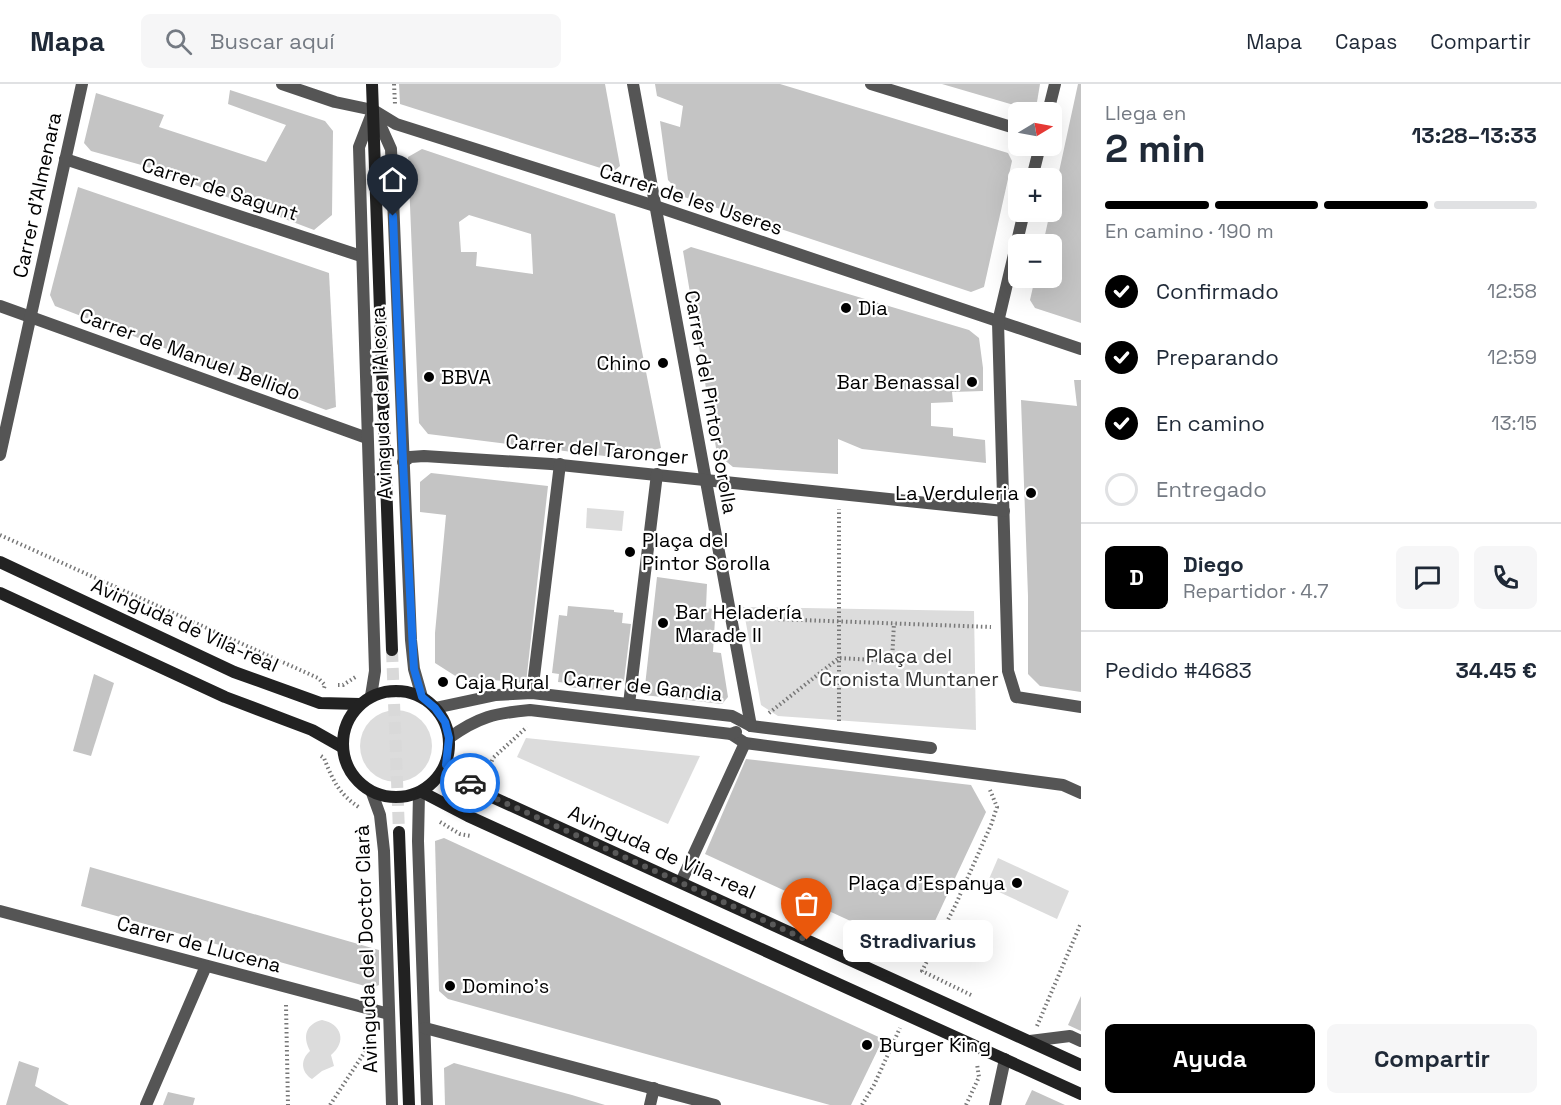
<!DOCTYPE html>
<html lang="es">
<meta charset="utf-8">
<style>
body{margin:0;font-family:"Space Grotesk",sans-serif;background:#f6f6f7;color:#1f2937;height:100vh;display:flex;flex-direction:column;font-size:22px;white-space:nowrap}
*{box-sizing:border-box;margin:0}
p{font-size:20px;color:#747a83}
.icon{flex:none;width:33px;height:33px;fill:none;stroke:currentColor;stroke-width:2;stroke-linecap:round;stroke-linejoin:round}
.map{position:relative;flex:1;overflow:hidden}
.details{display:flex;flex-direction:column;background:#fff;width:480px}
.details>*{flex:none}
.needle{width:39px;rotate:80deg}
.tools{position:absolute;left:1008px;top:18px;display:grid;gap:12px}
.tools a{display:grid;place-items:center;width:54px;height:54px;border-radius:9px;background:#fff;box-shadow:0 6px 24px #0002;font-size:30px}
.pin{position:absolute;display:grid;place-items:center;width:51px;height:51px;color:#fff;margin:-62px -26px;border-radius:50% 50% 50% 0;rotate:-45deg;box-shadow:0 0 6px #0007}
.pin .icon{rotate:45deg}
.courier{position:absolute;display:grid;place-items:center;width:60px;height:60px;margin:-30px;border:4px solid #1a73e8;border-radius:50%;background:#fff;color:#222;box-shadow:0 2px 8px #0007}
.bubble{position:absolute;height:42px;border-radius:9px;background:#fff;box-shadow:0 6px 24px #0002;font-size:20px;font-weight:800;line-height:42px;text-align:center}
.overview em{font-style:normal;font-weight:800}
.overview div{display:flex;flex-direction:column-reverse}
.overview{display:flex;align-items:center;justify-content:space-between;height:102px;padding:0 24px}
h1{font-size:39px;font-weight:800;line-height:45px}
.bar{display:grid;grid-template-columns:repeat(4,1fr);gap:9px 6px;align-content:center;height:72px;padding:0 24px}
.bar i{height:8px;border-radius:4px;background:#e0e1e3}
.bar .current{background:#000}
.bar p{grid-column:span 4}
.line{display:flex;align-items:center;gap:15px;padding:0 24px;border-top:2px solid #e0e1e3}
.line div{flex:1}
.round{display:grid;place-items:center;flex:none;width:63px;height:63px;border-radius:9px;background:#f6f6f7}
ol{padding:0 24px;list-style:none}
li{display:flex;align-items:center;gap:18px;height:66px}
li p{margin-inline-start:auto}
li .icon{padding:6px;border-radius:50%;background:#000;color:#fff;stroke-width:4}
li:last-child{color:#747a83}
li i{width:33px;height:33px;border:3px solid #e0e1e3;border-radius:50%}
.cta{display:flex;gap:12px;margin-top:auto;padding:12px 24px}
.cta a{flex:1;height:69px;border-radius:9px;background:#000;color:#fff;font-size:24px;font-weight:800;line-height:69px;text-align:center}
.cta a+a{background:#f6f6f7;color:#1f2937}
header{display:flex;align-items:center;gap:36px;box-sizing:border-box;height:84px;padding:0 30px;background:#fff;border-bottom:2px solid #e0e1e3}
header strong{font-size:28px}
nav{display:flex;gap:33px;margin-inline-start:auto;font-size:21px}
.search{width:420px;height:54px;background:#f6f6f7;display:flex;align-items:center;gap:15px;box-sizing:border-box;padding:0 21px;border-radius:9px;color:#747a83;font-size:22px}
main{display:flex;flex:1;min-height:0}
.map>svg:first-child{display:block}
.green{fill:#dcdcdc}
.building{fill:#c4c4c4;fill-rule:evenodd}
.lines{fill:none;stroke-linecap:round;stroke-linejoin:round}
.secondary-tunnel{stroke:#d9d9d9;stroke-width:12;stroke-dasharray:12 6;stroke-linecap:butt}
.path{stroke:#777;stroke-width:4;stroke-dasharray:1.5 3;stroke-linecap:butt}
.lane{stroke:#555;stroke-width:12}
.street{stroke:#555;stroke-width:12}
.secondary{stroke:#222;stroke-width:12}
.done{stroke:#595959;stroke-width:6;stroke-dasharray:0 10.8}
.route{stroke:#1a73e8;stroke-width:8}
.poi-dot{fill:#000;stroke:#fff;stroke-width:2}
.labels{text-anchor:middle;stroke-width:4.5;stroke-linejoin:round;paint-order:stroke}
.street-label{font-size:20px;fill:#000;stroke:#fff}
.poi-label{font-size:20px;fill:#000;stroke:#fff;text-anchor:start}
.park-label{font-size:20px;fill:#333;stroke:#fff}
</style>
<header>
<strong>Mapa</strong>
<div class="search"><svg class="icon" aria-label="search" viewBox="0 0 24 24"><circle cx="10" cy="10" r="6"/><path d="M15 15l6 6"/></svg>Buscar aquí</div>
<nav><a>Mapa</a><a>Capas</a><a>Compartir</a></nav>
</header>
<main>
<div class="map">
<svg width="1081" height="1021" viewBox="0 0 1081 1021">
<rect width="100%" height="100%" fill="#fff"/>
<g class="green">
<polygon points="587,424 624,427 622,447 586,444"/>
<polygon points="743,523 974,527 976,646 778,632 761,621"/>
<circle cx="396" cy="662" r="36"/>
<polygon points="526,654 700,672 668,740 517,673"/>
<polygon points="998,774 1069,807 1057,835 986,802"/>
<path d="M322,936C342,940 347,958 331,971L334,982L322,987L312,995C301,988 300,976 310,967C302,952 306,940 322,936Z"/>
</g>
<g class="building">
<polygon points="399,0 605,0 620,82 613,88 400,20"/>
<polygon points="655,0 780,0 1008,69 1012,77 984,203 971,208 684,113 668,96 660,37 680,43 683,22 657,12"/>
<polygon points="942,0 1040,0 1037,18 1027,25"/>
<polygon points="1078,0 1081,0 1081,239 1035,224 1030,216 1035,194 1052,194 1052,160 1043,160 1050,128 1052,128 1052,120"/>
<polygon points="230,6 325,37 333,47 332,131 314,146 145,82 91,67 84,59 96,9 164,31 159,43 266,78 286,41 228,20"/>
<path d="M422,65L615,130L661,364L621,374L428,350L419,339L408,73ZM469,131L531,150L533,190L476,182L477,168H461L459,138Z"/>
<polygon points="78,103 329,189 336,323 326,326 55,222 50,211"/>
<polygon points="691,163 969,246 979,254 983,284 983,307 952,308 953,318 931,319 931,342 953,344 953,352 985,356 986,379 862,365 838,355 838,390 733,383 717,370 683,167"/>
<polygon points="1074,296 1081,296 1081,608 1040,602 1028,590 1028,512 1021,316 1077,322"/>
<polygon points="431,389 548,402 526,599 457,593 435,579 435,549 446,431 420,428 420,398"/>
<polygon points="657,493 707,500 706,524 712,525 711,534 715,535 713,568 721,569 728,613 722,620 644,611"/>
<polygon points="568,522 614,526 614,528 623,529 622,539 631,540 624,597 619,597 618,606 608,605 608,607 567,603 568,599 558,598 559,590 552,589 559,531 567,532"/>
<polygon points="94,590 114,599 91,672 73,667"/>
<polygon points="746,675 971,701 986,728 920,869 705,770"/>
<polygon points="444,754 883,955 851,1021 830,1021 448,915 439,907 435,757"/>
<polygon points="90,783 379,866 379,901 372,904 81,822"/>
<polygon points="1081,912 1081,947 1068,941"/>
<polygon points="19,977 39,984 35,1002 69,1021 6,1021"/>
<polygon points="454,979 572,1011 605,1021 445,1021 444,984"/>
<polygon points="1032,1006 1065,1021 1025,1021"/>
<polygon points="168,1008 195,1014 193,1021 163,1021"/>
</g>
<g class="lines">
<polyline class="secondary-tunnel" points="392,566 399,748"/>
<g class="path">
<polyline points="394,0 395,20"/>
<polyline points="0,451 318,594 325,601 324,604"/>
<polyline points="747,534 991,543"/>
<polyline points="338,601 343,601 357,592"/>
<polyline points="769,629 839,574 892,577 894,539"/>
<polyline points="839,637 839,425"/>
<path d="M321,672L324,674C333,697 339,710 360,724"/>
<polyline points="485,694 493,674 527,643"/>
<polyline points="440,738 460,750 471,752"/>
<polyline points="971,911 922,887 956,820 991,741 997,723 990,706"/>
<polyline points="286,921 288,1021"/>
<polyline points="1037,942 1081,839"/>
<polyline points="330,1021 374,954"/>
<polyline points="862,1021 874,1001 900,944"/>
<polyline points="966,1021 979,993 977,980"/>
</g>
<g class="lane">
<polyline points="751,642 931,664"/>
<polyline points="1030,957 1070,952 1081,957"/>
</g>
<g class="street">
<polyline points="282,0 335,18 373,26 396,40 655,122 1081,265"/>
<polyline points="633,0 751,642"/>
<polyline points="871,0 1018,45"/>
<polyline points="374,27 391,65 411,556 414,585 422,613"/>
<polyline points="1048,28 1055,0"/>
<polyline points="65,75 361,172"/>
<polyline points="1032,94 1040,62"/>
<polyline points="1024,128 998,238 1008,587 1016,613 1081,623"/>
<polyline points="0,222 367,354"/>
<polyline points="0,371 82,0"/>
<polyline points="403,378 410,373 424,372 551,380 1004,427"/>
<polyline points="532,609 560,380"/>
<polyline points="371,612 375,587 359,63 373,27"/>
<polyline points="629,620 657,390"/>
<polyline points="435,624 496,611 532,609 732,632 751,642"/>
<polyline points="731,650 745,659 1063,701 1081,709"/>
<path d="M449,654C478,633 495,629 530,626L731,650L736,648"/>
<polyline points="372,709 380,731 384,767 392,1021"/>
<polyline points="419,709 418,757 427,1021"/>
<polyline points="681,798 745,659"/>
<polyline points="0,827 389,930"/>
<polyline points="425,944 715,1021"/>
<polyline points="146,1021 206,882"/>
<polyline points="650,1021 654,1004"/>
<polyline points="995,1021 1005,975"/>
</g>
<g class="secondary">
<polyline points="372,0 392,566"/>
<polyline points="0,478 234,588 320,619 360,620"/>
<polyline points="0,509 225,613 312,646 342,663"/>
<circle cx="396" cy="660" r="53"/>
<polyline points="446,681 479,707 1081,981"/>
<polyline points="422,708 468,732 1081,1010"/>
<polyline points="399,748 409,1021"/>
</g>
</g>
<g class="lines">
<polyline class="done" points="470,699 479,707 807,856"/>
<polyline class="route" points="393,132 403,378 414,585 422,613 435,624 445,638 449,654 446,681 470,699"/>
</g>
<g class="poi-dot">
<circle cx="846" cy="224" r="6"/>
<circle cx="663" cy="279" r="6"/>
<circle cx="429" cy="293" r="6"/>
<circle cx="972" cy="298" r="6"/>
<circle cx="1031" cy="409" r="6"/>
<circle cx="630" cy="468" r="6"/>
<circle cx="663" cy="539" r="6"/>
<circle cx="443" cy="598" r="6"/>
<circle cx="1017" cy="799" r="6"/>
<circle cx="450" cy="902" r="6"/>
<circle cx="867" cy="961" r="6"/>
</g>
<g class="labels">
<g class="street-label">
<text transform="translate(220 105) rotate(18)" y="7">Carrer de Sagunt</text>
<text transform="translate(37 111) rotate(-78)" y="7">Carrer d'Almenara</text>
<text transform="translate(691 115) rotate(18)" y="7">Carrer de les Useres</text>
<text transform="translate(190 270) rotate(20)" y="7">Carrer de Manuel Bellido</text>
<text transform="translate(711 318) rotate(80)" y="7">Carrer del Pintor Sorolla</text>
<text transform="translate(381 319) rotate(-92)" y="7">Avinguda de l'Alcora</text>
<text transform="translate(597 365) rotate(5)" y="7">Carrer del Taronger</text>
<text transform="translate(185 541) rotate(24)" y="7">Avinguda de Vila-real</text>
<text transform="translate(643 602) rotate(6)" y="7">Carrer de Gandia</text>
<text transform="translate(662 768) rotate(24)" y="7">Avinguda de Vila-real</text>
<text transform="translate(199 860) rotate(15)" y="7">Carrer de Llucena</text>
<text transform="translate(366 865) rotate(-92)" y="7">Avinguda del Doctor Clarà</text>
</g>
<g class="poi-label">
<text x="858" y="231">Dia</text>
<text x="651" y="286" text-anchor="end">Chino</text>
<text x="441" y="300">BBVA</text>
<text x="960" y="305" text-anchor="end">Bar Benassal</text>
<text x="1019" y="416" text-anchor="end">La Verduleria</text>
<text x="642" y="463">Plaça del<tspan x="642" dy="23">Pintor Sorolla</tspan></text>
<text x="675" y="535">Bar Heladería<tspan x="675" dy="23">Marade II</tspan></text>
<text x="455" y="605">Caja Rural</text>
<text x="1005" y="806" text-anchor="end">Plaça d'Espanya</text>
<text x="462" y="909">Domino's</text>
<text x="879" y="968">Burger King</text>
</g>
<g class="park-label">
<text x="909" y="579">Plaça del<tspan x="909" dy="23">Cronista Muntaner</tspan></text>
</g>
</g>
</svg>
<div class="tools">
<a><svg class="needle" viewBox="-14 -14 28 28"><path d="M0-13l5 13h-10z" fill="#e53935"/><path d="M0 13l5-13h-10z" fill="#747a83"/></svg></a>
<a>+</a>
<a>−</a>
</div>
<div class="pin" style="left:807px;top:856px;background:#ea580c"><svg class="icon" aria-label="bag" viewBox="0 0 24 24"><path d="M5 8h14l-1 12H6zM9 8a3 3 0 0 1 6 0"/></svg></div>
<div class="pin" style="left:393px;top:132px;background:#1f2937"><svg class="icon" aria-label="home" viewBox="0 0 24 24"><path d="M3 11l9-7 9 7M6 9v11h12V9"/></svg></div>
<div class="courier" style="left:470px;top:699px"><svg class="icon" aria-label="car" viewBox="0 0 24 24"><path d="M5 17H2v-5l4-1 3-4h7l3 4 3 1v5h-3M9 17h6M6 11h13"/><circle cx="7" cy="17" r="2"/><circle cx="17" cy="17" r="2"/></svg></div>
<div class="bubble" style="left:843px;top:836px;width:150px">Stradivarius</div>
</div>
<section class="details">
<div class="overview"><div><h1>2 min</h1><p>Llega en</p></div><em>13:28–13:33</em></div>
<div class="bar"><i class="current"></i><i class="current"></i><i class="current"></i><i></i><p>En camino · 190 m</p></div>
<ol>
<li><svg class="icon" aria-label="check" viewBox="0 0 24 24"><path d="M5 12l5 5 9-10"/></svg>Confirmado<p>12:58</p></li>
<li><svg class="icon" aria-label="check" viewBox="0 0 24 24"><path d="M5 12l5 5 9-10"/></svg>Preparando<p>12:59</p></li>
<li><svg class="icon" aria-label="check" viewBox="0 0 24 24"><path d="M5 12l5 5 9-10"/></svg>En camino<p>13:15</p></li>
<li><i></i>Entregado</li>
</ol>
<div class="line" style="height:108px"><b class="round" style="background:#000;color:#fff">D</b><div><b>Diego</b><p>Repartidor · 4.7</p></div><a class="round"><svg class="icon" aria-label="chat" viewBox="0 0 24 24"><path d="M4 5h16v11H9l-5 4z"/></svg></a><a class="round"><svg class="icon" aria-label="phone" viewBox="0 0 24 24"><path d="M5 4h4l2 5-3 2q2 4 5 5l2-3 5 2v4C11 20 4 13 5 4z"/></svg></a></div>
<div class="line" style="height:78px"><div>Pedido #4683</div><b>34.45 €</b></div>
<div class="cta"><a>Ayuda</a><a>Compartir</a></div>
</section>
</main>
